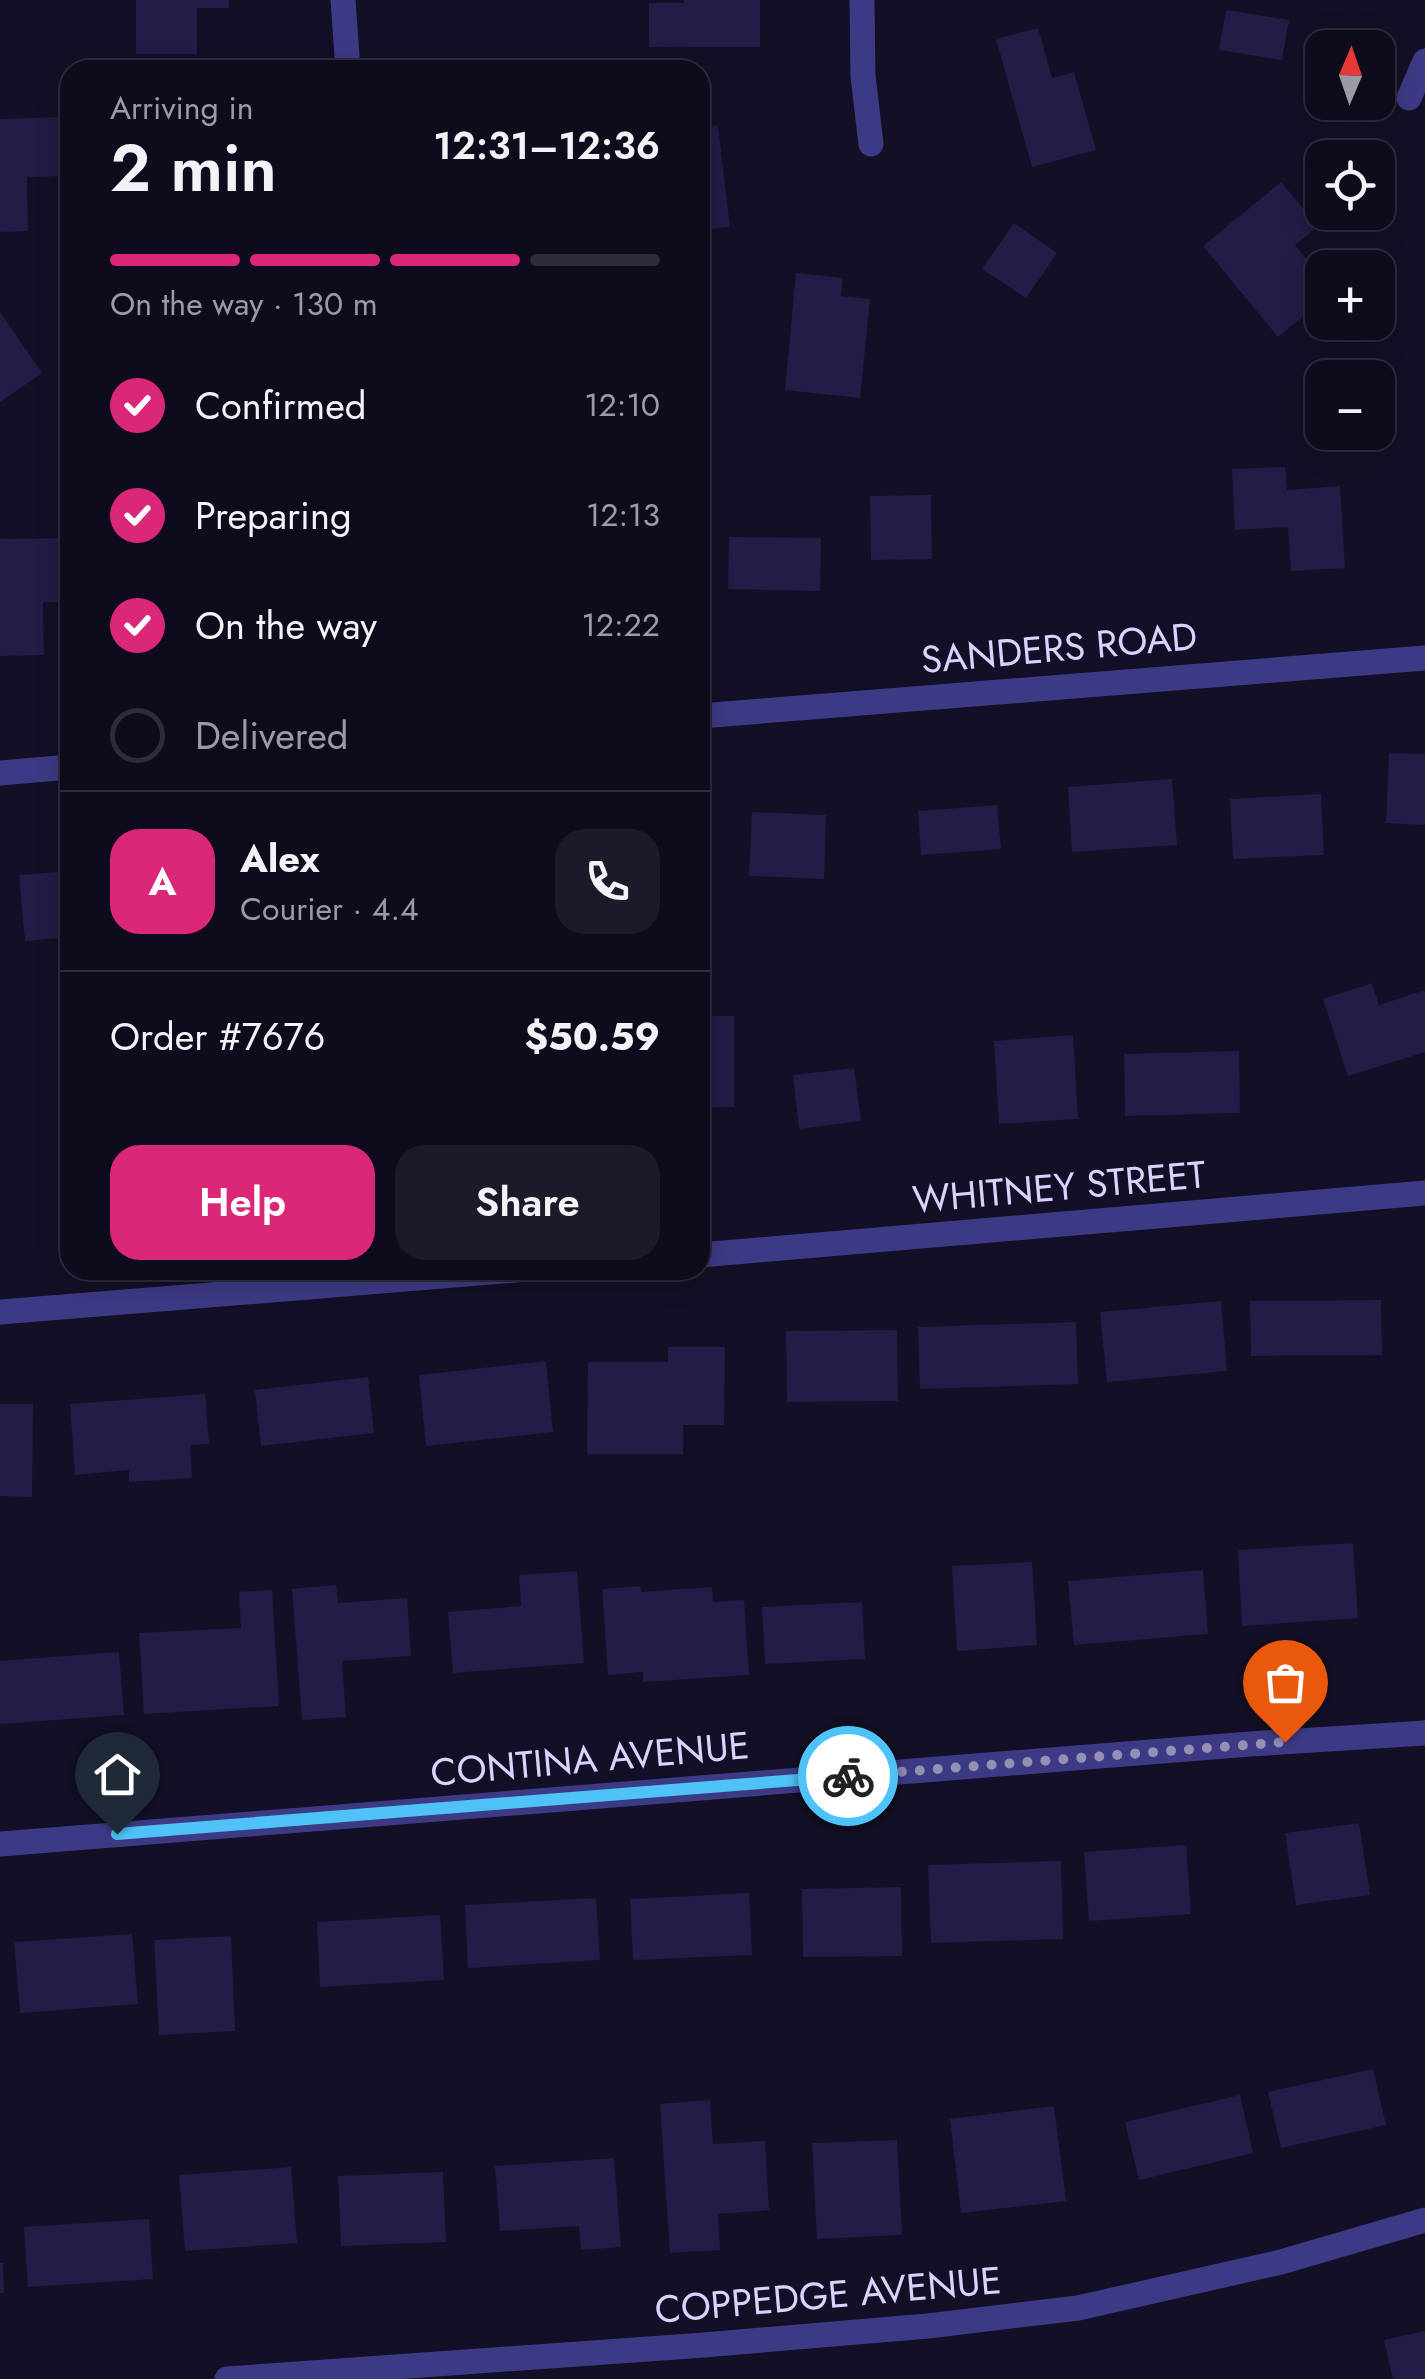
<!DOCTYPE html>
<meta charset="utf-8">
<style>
body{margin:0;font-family:Jost,sans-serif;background:#1c1929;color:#f1f3f6;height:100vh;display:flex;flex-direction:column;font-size:38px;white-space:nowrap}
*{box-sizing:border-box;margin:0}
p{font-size:32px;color:#9b9ba3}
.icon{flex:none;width:55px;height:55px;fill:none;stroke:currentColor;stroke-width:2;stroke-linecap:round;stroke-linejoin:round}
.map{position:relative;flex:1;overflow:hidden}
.panel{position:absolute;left:60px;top:60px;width:650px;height:1220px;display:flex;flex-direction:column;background:#0e0b1c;border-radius:30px;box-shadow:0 5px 25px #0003,0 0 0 2px #2e2b3b}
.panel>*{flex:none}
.needle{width:65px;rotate:2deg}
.tools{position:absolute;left:1305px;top:30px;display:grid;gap:20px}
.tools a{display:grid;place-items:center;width:90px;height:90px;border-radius:20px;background:#0e0b1c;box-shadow:0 5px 25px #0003,0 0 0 2px #2e2b3b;font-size:50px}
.pin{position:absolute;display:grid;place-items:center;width:85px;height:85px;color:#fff;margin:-102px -42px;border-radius:50% 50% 50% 0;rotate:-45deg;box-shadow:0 0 10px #0007}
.pin .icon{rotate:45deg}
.courier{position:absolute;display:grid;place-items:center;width:100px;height:100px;margin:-50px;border:8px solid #4fc3f7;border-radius:50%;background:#fff;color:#222;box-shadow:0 2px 12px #0007}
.summary em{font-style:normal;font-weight:600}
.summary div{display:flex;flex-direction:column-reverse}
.summary{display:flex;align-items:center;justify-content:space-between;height:170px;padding:0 50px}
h1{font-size:65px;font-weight:600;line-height:75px}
.bar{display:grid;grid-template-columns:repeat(4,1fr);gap:15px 10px;align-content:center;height:120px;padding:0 50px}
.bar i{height:12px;border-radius:8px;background:#2e2b3b}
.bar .current{background:#db2777}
.bar p{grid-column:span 4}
.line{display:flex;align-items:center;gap:25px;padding:0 50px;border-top:2px solid #2e2b3b}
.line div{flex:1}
.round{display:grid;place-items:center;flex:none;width:105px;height:105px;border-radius:30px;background:#1c1929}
ol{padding:0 50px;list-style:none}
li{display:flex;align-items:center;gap:30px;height:110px}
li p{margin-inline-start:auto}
li .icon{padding:10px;border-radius:50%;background:#db2777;color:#fff;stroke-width:4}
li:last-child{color:#9b9ba3}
li i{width:55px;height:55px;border:5px solid #2e2b3b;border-radius:50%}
.button{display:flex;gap:20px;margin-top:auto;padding:20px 50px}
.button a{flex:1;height:115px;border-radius:30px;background:#db2777;color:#fff;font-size:40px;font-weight:600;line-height:115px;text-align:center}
.button a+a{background:#1c1929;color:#f1f3f6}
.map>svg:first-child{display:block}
.building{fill:#241b47}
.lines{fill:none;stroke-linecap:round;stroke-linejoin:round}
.street{stroke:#3d3a85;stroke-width:25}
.done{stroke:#948fb3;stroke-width:10;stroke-dasharray:0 18}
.route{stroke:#4fc3f7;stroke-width:12}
.labels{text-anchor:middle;stroke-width:9;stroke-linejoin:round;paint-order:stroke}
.street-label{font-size:38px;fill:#d9d4ff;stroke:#130f26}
</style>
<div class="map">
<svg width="1425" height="2379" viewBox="0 0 1425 2379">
<rect width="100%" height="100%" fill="#130f26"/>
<g class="building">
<polygon points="136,0 229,0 229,8 197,8 197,54 136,54"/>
<polygon points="684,0 760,0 760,47 649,47 649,3 684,3"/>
<polygon points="1226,10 1289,20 1282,60 1219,50"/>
<polygon points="1038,28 1052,78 1074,72 1096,150 1032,167 996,39"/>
<polygon points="70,117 70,176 27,177 28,231 0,232 0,119"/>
<polygon points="718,126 730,227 700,230 700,128"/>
<polygon points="1281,182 1318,226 1295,245 1322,279 1322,301 1278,337 1203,246"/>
<polygon points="1014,223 1057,253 1026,298 982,269"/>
<polygon points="796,273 843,278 841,296 870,299 860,398 785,390"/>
<polygon points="0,312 42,373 0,402"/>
<polygon points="1285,467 1287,490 1340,486 1345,568 1291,571 1288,527 1235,530 1232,469"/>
<polygon points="931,495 932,559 871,560 870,496"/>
<polygon points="729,537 821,538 820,591 728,589"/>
<polygon points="70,538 70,602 43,602 44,655 0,656 0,539"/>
<polygon points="1389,753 1425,754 1425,825 1386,823"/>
<polygon points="1172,779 1177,845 1072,852 1068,787"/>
<polygon points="1321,794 1324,855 1233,859 1230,799"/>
<polygon points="997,805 1001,849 921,855 918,811"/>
<polygon points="752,812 826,815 824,879 749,876"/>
<polygon points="70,871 70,937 25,941 19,875"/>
<polygon points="1372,983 1379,1005 1425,990 1425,1052 1348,1076 1323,999"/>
<polygon points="700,1016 734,1016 734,1107 700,1108"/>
<polygon points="1073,1035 1078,1119 999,1124 994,1041"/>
<polygon points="1239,1051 1240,1113 1125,1116 1124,1054"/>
<polygon points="854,1068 861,1121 799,1129 793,1075"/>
<polygon points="1381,1300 1382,1355 1251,1356 1250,1301"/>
<polygon points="1221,1301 1227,1371 1107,1382 1100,1312"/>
<polygon points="1076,1322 1078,1384 920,1389 918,1327"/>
<polygon points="897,1330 898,1401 787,1402 786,1331"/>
<polygon points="668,1347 725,1347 724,1425 683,1425 683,1454 587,1454 588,1362 668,1362"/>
<polygon points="546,1361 553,1432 426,1446 419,1375"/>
<polygon points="368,1377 374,1433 261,1446 255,1390"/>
<polygon points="205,1394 209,1444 190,1445 192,1478 129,1482 129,1470 75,1475 70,1404"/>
<polygon points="0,1404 33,1404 32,1497 0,1496"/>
<polygon points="1353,1543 1358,1618 1242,1626 1238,1550"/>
<polygon points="1032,1562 1037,1645 957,1651 952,1566"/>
<polygon points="1203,1570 1208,1634 1074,1645 1068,1581"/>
<polygon points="577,1571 584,1663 453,1673 448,1612 521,1606 519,1575"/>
<polygon points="336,1585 338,1603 407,1598 411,1656 342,1661 346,1717 302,1720 292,1589"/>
<polygon points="640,1586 641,1592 712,1587 713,1602 744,1600 749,1675 643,1682 643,1672 608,1675 602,1589"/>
<polygon points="272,1590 279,1706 144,1714 139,1633 241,1628 239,1592"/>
<polygon points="862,1602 865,1659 765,1664 762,1607"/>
<polygon points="119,1652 124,1715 0,1724 0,1661"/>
<polygon points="1359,1823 1370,1895 1296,1905 1285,1833"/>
<polygon points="1186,1845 1191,1914 1089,1921 1084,1852"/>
<polygon points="1061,1861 1063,1939 931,1943 928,1865"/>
<polygon points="901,1887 902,1956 803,1957 802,1889"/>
<polygon points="749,1893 752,1955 633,1960 630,1899"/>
<polygon points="596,1898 600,1960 468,1968 465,1905"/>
<polygon points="440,1915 444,1980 320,1987 317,1922"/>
<polygon points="132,1934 138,2004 20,2013 14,1942"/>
<polygon points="231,1936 235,2031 159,2035 154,1940"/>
<polygon points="1373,2069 1386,2125 1281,2148 1268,2092"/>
<polygon points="1240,2095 1253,2153 1139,2180 1125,2122"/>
<polygon points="710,2100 713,2144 765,2141 769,2210 718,2214 720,2250 670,2253 660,2104"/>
<polygon points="1054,2106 1066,2201 961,2213 950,2119"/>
<polygon points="897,2140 902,2235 817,2239 812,2143"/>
<polygon points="614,2158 621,2247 581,2250 579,2226 500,2231 495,2166"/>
<polygon points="291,2167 297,2243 185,2251 179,2175"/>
<polygon points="443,2172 446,2242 341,2246 338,2176"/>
<polygon points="149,2219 153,2279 28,2287 24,2227"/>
<polygon points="0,2263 3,2263 4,2293 0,2293"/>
<polygon points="1425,2331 1425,2379 1393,2379 1384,2340"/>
</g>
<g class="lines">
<g class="street">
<polyline points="343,0 348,70"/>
<polyline points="862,0 863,76 871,144"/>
<polyline points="1409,98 1425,61"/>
<polyline points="700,716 1425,658"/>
<polyline points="0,773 70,767"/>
<polyline points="700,1255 1425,1193"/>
<polyline points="0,1312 517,1270"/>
<polyline points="0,1844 1250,1744 1425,1733"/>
<polyline points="227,2379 704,2345 928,2326 1078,2308 1281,2262 1425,2220"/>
</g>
</g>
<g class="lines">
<polyline class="done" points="848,1776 1285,1742"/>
<polyline class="route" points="117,1834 848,1776"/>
</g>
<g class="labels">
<g class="street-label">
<text transform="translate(1059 648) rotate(-5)" y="13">SANDERS ROAD</text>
<text transform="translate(1059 1187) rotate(-5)" y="13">WHITNEY STREET</text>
<text transform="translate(590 1759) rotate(-5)" y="13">CONTINA AVENUE</text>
<text transform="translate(828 2295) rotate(-5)" y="13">COPPEDGE AVENUE</text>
</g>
</g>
</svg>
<div class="tools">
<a><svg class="needle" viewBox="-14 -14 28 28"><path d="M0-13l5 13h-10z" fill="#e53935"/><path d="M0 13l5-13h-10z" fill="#9b9ba3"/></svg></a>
<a><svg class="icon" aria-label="locate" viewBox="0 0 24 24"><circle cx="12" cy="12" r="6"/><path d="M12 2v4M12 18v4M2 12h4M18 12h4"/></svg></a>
<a>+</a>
<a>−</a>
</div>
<div class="pin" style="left:1285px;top:1742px;background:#ea580c"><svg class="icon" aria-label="bag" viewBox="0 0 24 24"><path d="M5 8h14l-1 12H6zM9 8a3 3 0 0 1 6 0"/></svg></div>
<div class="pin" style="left:117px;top:1834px;background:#1f2937"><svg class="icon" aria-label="home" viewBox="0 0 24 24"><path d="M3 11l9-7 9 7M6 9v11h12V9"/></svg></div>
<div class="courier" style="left:848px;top:1776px"><svg class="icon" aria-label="bike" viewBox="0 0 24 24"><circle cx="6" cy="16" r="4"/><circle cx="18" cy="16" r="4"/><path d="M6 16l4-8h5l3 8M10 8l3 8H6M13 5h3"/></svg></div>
<section class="panel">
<div class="summary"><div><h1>2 min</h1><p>Arriving in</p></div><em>12:31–12:36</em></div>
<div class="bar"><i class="current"></i><i class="current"></i><i class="current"></i><i></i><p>On the way · 130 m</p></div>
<ol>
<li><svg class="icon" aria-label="check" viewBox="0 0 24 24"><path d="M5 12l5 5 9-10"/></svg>Confirmed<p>12:10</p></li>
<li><svg class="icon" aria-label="check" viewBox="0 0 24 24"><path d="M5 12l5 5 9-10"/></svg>Preparing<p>12:13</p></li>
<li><svg class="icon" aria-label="check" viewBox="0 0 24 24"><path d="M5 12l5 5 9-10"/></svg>On the way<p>12:22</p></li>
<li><i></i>Delivered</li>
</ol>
<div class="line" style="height:180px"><b class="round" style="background:#db2777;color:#fff">A</b><div><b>Alex</b><p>Courier · 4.4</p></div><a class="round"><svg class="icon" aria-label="phone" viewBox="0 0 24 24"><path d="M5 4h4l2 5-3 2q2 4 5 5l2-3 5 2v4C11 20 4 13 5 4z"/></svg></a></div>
<div class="line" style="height:130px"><div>Order #7676</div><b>$50.59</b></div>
<div class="button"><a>Help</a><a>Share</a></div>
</section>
</div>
